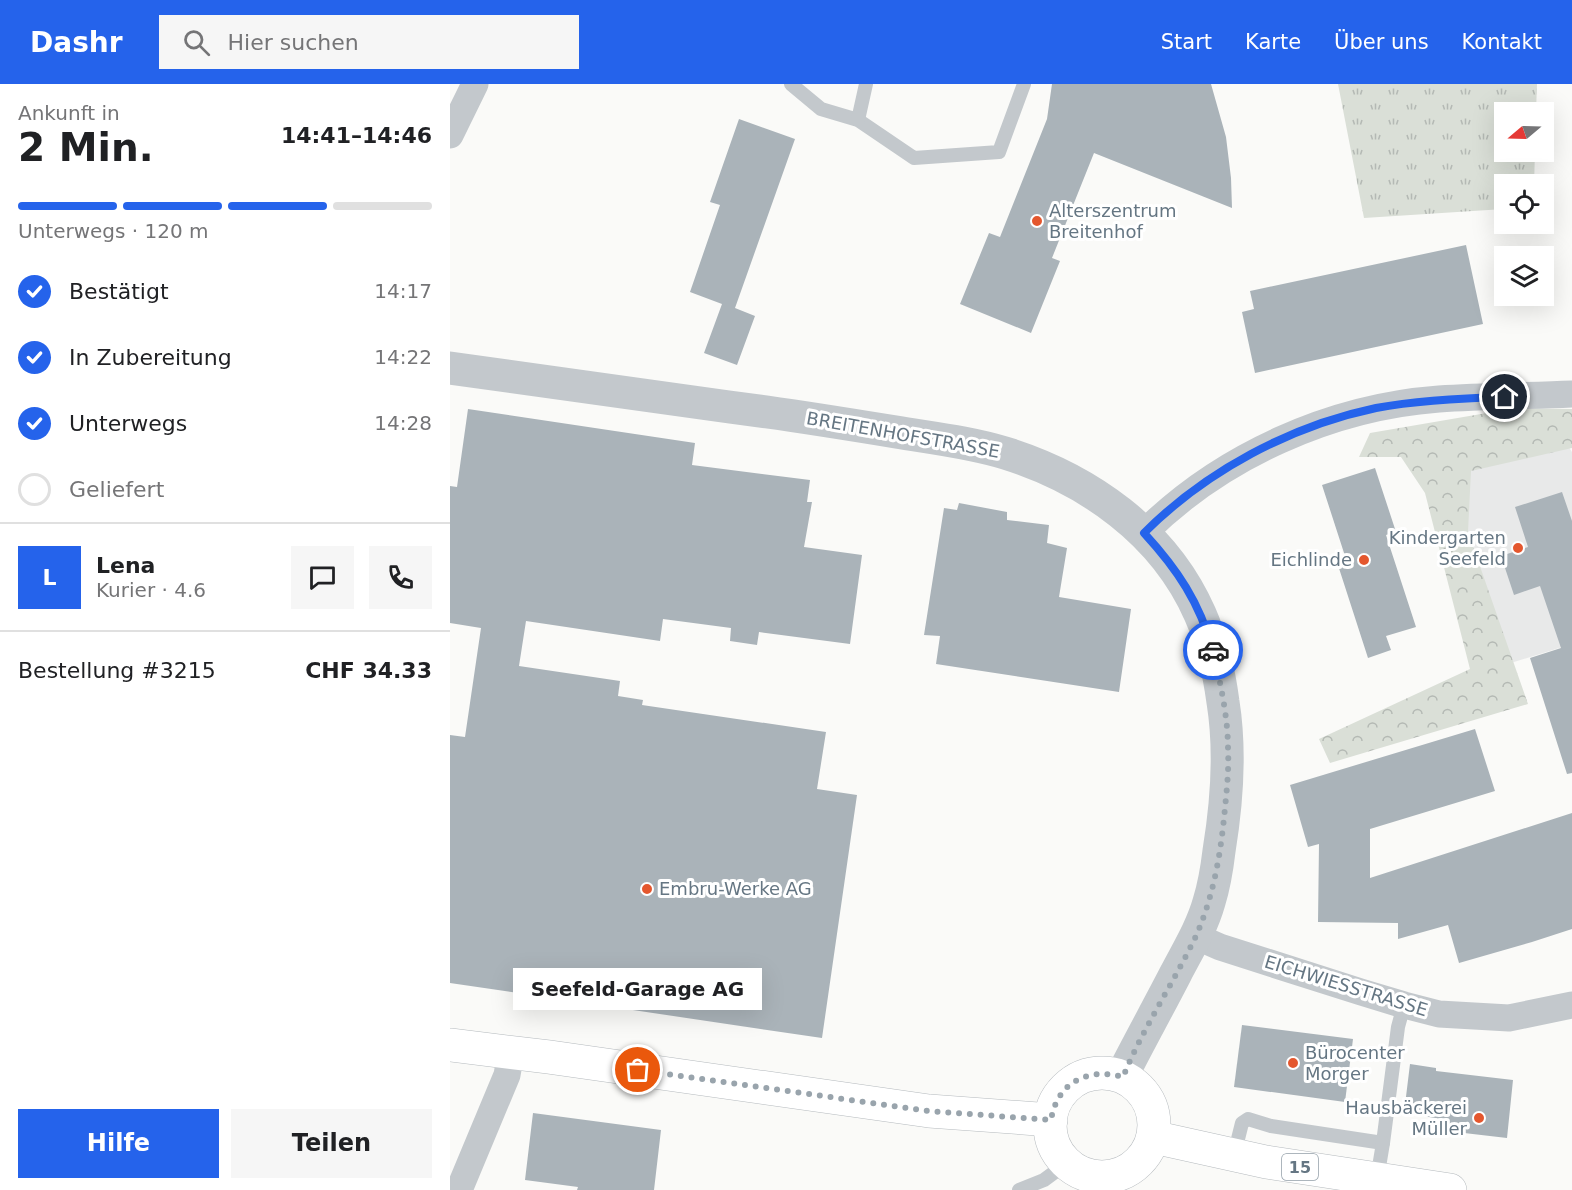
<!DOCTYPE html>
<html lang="de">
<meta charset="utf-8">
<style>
body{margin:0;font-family:"DejaVu Sans",sans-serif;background:#f6f6f6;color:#202124;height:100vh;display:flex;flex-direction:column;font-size:22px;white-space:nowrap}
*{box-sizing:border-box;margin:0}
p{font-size:20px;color:#757577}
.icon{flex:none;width:33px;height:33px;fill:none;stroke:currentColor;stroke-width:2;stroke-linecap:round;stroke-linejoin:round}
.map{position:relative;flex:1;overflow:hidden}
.side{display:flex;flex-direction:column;background:#fff;width:450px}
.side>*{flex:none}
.needle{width:39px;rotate:251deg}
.tools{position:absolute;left:1044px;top:18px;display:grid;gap:12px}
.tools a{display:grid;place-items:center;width:60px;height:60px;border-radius:0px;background:#fff;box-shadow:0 6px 24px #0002;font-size:30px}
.pin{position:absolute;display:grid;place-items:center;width:51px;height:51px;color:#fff;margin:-26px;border:3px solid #fff;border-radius:50%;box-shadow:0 2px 6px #0007}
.courier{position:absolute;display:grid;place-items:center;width:60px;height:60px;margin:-30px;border:4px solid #2563eb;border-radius:50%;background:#fff;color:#222;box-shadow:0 2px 8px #0007}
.bubble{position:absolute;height:42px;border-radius:0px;background:#fff;box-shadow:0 6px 24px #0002;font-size:20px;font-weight:700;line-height:42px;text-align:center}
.overview em{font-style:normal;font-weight:700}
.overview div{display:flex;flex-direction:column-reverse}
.overview{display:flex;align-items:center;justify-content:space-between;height:102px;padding:0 18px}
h1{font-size:39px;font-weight:700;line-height:45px}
.bar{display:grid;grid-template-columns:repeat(4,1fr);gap:9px 6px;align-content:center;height:72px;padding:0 18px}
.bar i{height:8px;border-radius:4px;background:#e0e0e0}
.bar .active{background:#2563eb}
.bar p{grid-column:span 4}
.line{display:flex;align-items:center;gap:15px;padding:0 18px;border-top:2px solid #e0e0e0}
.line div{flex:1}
.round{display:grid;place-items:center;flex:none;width:63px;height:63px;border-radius:0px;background:#f6f6f6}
ol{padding:0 18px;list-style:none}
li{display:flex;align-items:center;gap:18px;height:66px}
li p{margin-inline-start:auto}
li .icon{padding:6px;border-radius:50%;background:#2563eb;color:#fff;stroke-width:4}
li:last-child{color:#757577}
li i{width:33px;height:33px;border:3px solid #e0e0e0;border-radius:50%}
.primary-button{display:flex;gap:12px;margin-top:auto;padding:12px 18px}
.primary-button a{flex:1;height:69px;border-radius:0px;background:#2563eb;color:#fff;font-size:24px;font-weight:700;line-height:69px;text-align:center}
.primary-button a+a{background:#f6f6f6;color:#202124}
header{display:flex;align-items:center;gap:36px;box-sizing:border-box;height:84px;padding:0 30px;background:#2563eb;color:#fff}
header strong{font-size:28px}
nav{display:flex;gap:33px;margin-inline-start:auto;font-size:21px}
.search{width:420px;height:54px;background:#f6f6f6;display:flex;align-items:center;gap:15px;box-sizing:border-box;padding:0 21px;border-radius:0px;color:#757577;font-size:22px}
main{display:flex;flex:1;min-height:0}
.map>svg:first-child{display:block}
.built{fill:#e8e9e9}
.grass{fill:url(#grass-tufts)}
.forest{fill:url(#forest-crowns)}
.building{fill:#aab3b9}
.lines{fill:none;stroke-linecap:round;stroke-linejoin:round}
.primary-casing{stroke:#b5babe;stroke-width:34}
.service{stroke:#c3c8cc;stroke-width:14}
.minor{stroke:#c3c8cc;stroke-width:27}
.tertiary{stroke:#c3c8cc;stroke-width:33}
.primary{stroke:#fff;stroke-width:33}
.done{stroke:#99a4ac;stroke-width:6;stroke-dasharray:0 10.8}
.route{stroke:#2563eb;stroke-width:8}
.poi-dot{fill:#e4572e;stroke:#fff;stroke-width:2}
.labels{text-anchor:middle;stroke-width:6;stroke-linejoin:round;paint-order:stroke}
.shield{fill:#fff;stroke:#939fa8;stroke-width:1.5}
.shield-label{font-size:16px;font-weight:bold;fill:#657683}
.poi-label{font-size:18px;fill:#657683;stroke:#fff;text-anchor:start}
.street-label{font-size:18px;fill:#657683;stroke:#fff}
</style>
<header>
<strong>Dashr</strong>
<div class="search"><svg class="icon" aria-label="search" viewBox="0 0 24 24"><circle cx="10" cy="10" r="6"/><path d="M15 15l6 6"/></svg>Hier suchen</div>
<nav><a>Start</a><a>Karte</a><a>Über uns</a><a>Kontakt</a></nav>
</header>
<main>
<section class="side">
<div class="overview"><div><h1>2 Min.</h1><p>Ankunft in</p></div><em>14:41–14:46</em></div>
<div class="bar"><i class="active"></i><i class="active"></i><i class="active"></i><i></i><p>Unterwegs · 120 m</p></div>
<ol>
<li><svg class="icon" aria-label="check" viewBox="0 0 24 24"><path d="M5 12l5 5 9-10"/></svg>Bestätigt<p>14:17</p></li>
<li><svg class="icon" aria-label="check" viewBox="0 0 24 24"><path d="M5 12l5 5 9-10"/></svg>In Zubereitung<p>14:22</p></li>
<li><svg class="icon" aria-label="check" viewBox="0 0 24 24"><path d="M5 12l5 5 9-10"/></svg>Unterwegs<p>14:28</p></li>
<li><i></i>Geliefert</li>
</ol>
<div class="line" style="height:108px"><b class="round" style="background:#2563eb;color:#fff">L</b><div><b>Lena</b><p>Kurier · 4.6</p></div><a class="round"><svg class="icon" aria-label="chat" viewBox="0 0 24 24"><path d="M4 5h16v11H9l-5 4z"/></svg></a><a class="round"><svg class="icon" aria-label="phone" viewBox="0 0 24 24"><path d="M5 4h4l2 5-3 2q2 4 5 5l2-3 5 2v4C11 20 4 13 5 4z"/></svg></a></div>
<div class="line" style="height:78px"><div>Bestellung #3215</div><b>CHF 34.33</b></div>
<div class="primary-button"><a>Hilfe</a><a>Teilen</a></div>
</section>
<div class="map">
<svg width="1122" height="1106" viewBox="0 0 1122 1106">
<defs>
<pattern id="grass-tufts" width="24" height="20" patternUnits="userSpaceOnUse" patternTransform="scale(1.5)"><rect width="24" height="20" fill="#dadfd7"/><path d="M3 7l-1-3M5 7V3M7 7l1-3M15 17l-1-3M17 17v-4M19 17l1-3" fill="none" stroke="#b4b9b4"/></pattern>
<pattern id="forest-crowns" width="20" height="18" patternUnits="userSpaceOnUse" patternTransform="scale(1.5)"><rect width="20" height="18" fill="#dadfd7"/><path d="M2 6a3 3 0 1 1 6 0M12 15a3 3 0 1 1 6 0" fill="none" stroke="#b4b9b4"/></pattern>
</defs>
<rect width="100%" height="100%" fill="#fafaf8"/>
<polygon class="built" points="1104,340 1122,368 1122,560 1048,583 986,368"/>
<polygon class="grass" points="888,0 1087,0 1086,28 1054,28 1054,68 1085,68 1084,100 1054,100 1054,125 914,134"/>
<polygon class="forest" points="1066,324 1122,325 1122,364 1021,387 1018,448 1078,620 880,679 869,655 1020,585 975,409 951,373 909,373 920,349"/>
<g class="building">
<polygon points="602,0 761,0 776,53 781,94 782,124 644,69 602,174 610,177 581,249 510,220 539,149 550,153 597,35"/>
<polygon points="289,35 345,55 285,224 305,232 287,281 254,269 272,220 240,208 270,121 260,118"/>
<polygon points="1016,161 1033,240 805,289 792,228 804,225 800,207"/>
<polygon points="18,325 245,359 242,381 360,396 357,418 362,418 354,463 412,471 400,560 309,548 307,561 280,557 281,544 213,535 210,557 76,537 69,582 170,597 168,612 193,616 192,621 376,648 367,705 407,711 372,954 0,899 0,651 15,653 31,544 0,539 0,402 7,403"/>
<polygon points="925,384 946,448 936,451 966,543 936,552 941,566 918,574 886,475 895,472 872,401"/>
<polygon points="1112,408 1122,437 1122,689 1117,690 1080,574 1111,564 1090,502 1064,511 1051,472 1078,463 1065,423"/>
<polygon points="509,419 557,428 557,436 599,441 597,459 617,464 609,513 681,525 669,608 486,580 490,552 474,551 494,424 507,426"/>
<polygon points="1025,645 1045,707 920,745 920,794 1122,729 1122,845 1082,858 1009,879 998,841 948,855 948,839 868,838 869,760 858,763 840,701"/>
<polygon points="792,941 903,955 895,1018 784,1003"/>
<polygon points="960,980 986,984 986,987 1063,996 1057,1054 997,1047 998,1036 954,1029"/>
<polygon points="83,1029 211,1046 204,1106 127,1106 128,1103 75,1096"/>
</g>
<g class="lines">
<defs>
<g id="primary">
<polyline points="0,961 99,973 479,1027 601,1036"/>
<circle cx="652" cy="1041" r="52"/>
<polyline points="703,1053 816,1078 1000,1106"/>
</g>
</defs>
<use href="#primary" class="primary-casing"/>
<g class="service">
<polyline points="341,0 371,25 408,36 464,74 549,68 574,0"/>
<polyline points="408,36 416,0"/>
<polyline points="784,1071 792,1039 798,1035 821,1042 933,1059 948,943 954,921"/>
<polyline points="927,1095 933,1059"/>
<polyline points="569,1106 594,1096 617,1079"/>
</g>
<g class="minor">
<polyline points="0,51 25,0"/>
<path d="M694,449C771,372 881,323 989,315C1033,312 1078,312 1122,310"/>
<polyline points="745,852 770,863 911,908 954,921 989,930 1059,934 1122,921"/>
<polyline points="651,1093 652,1106"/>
<polyline points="9,1106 57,991 61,968"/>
</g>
<path class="tertiary" d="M0,284C105,299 211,314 317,328C360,334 403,341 446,348C482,354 519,358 555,369C638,395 714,448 750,530C762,557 769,588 773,618C781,668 777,718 769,767C767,784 764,802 759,818C752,843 738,866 726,889C710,920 693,951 677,982L673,993"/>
<use href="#primary" class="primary"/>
</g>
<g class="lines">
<path class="done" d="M188,986L479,1027L601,1036C607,999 637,983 673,993C693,944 723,900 746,852C764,811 771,768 775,724C777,704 779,684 778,665C778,632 770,598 763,566"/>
<path class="route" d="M763,566C749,518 728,486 694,449C756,387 840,342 926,324C969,316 1012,314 1055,313"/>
</g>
<g class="poi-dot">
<circle cx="587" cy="137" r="6"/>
<circle cx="1068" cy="464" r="6"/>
<circle cx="914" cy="476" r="6"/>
<circle cx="197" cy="805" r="6"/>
<circle cx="843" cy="979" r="6"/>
<circle cx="1029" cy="1034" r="6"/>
</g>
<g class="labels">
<rect class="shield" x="832" y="1070" width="36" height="26" rx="4.5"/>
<g class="shield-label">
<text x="850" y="1089">15</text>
</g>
<g class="poi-label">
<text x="599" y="133">Alterszentrum<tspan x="599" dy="21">Breitenhof</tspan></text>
<text x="1056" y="460" text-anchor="end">Kindergarten<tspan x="1056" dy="21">Seefeld</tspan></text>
<text x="902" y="482" text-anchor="end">Eichlinde</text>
<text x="209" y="811">Embru-Werke AG</text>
<text x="855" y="975">Bürocenter<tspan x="855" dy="21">Morger</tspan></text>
<text x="1017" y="1030" text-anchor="end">Hausbäckerei<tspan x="1017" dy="21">Müller</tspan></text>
</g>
<g class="street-label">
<text transform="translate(453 351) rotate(10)" y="6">BREITENHOFSTRASSE</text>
<text transform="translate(896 902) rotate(17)" y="6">EICHWIESSTRASSE</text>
</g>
</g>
</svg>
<div class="tools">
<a><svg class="needle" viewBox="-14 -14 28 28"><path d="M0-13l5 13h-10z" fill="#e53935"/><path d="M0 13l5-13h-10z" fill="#757577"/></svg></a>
<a><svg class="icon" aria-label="locate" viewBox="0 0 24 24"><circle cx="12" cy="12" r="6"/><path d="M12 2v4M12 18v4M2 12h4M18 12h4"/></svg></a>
<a><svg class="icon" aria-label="layers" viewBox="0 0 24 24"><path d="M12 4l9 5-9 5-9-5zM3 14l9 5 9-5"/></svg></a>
</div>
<div class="pin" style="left:188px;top:986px;background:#ea580c"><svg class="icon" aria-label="bag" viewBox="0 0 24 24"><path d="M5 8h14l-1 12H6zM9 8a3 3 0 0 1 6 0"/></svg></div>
<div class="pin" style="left:1055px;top:313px;background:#1f2937"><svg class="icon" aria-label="home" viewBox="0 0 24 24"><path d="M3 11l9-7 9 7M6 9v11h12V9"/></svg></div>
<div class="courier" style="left:763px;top:566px"><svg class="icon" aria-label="car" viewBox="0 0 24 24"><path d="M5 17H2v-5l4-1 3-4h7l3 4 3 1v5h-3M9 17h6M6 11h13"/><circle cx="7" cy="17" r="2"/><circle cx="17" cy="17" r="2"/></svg></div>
<div class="bubble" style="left:63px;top:884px;width:249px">Seefeld-Garage AG</div>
</div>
</main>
